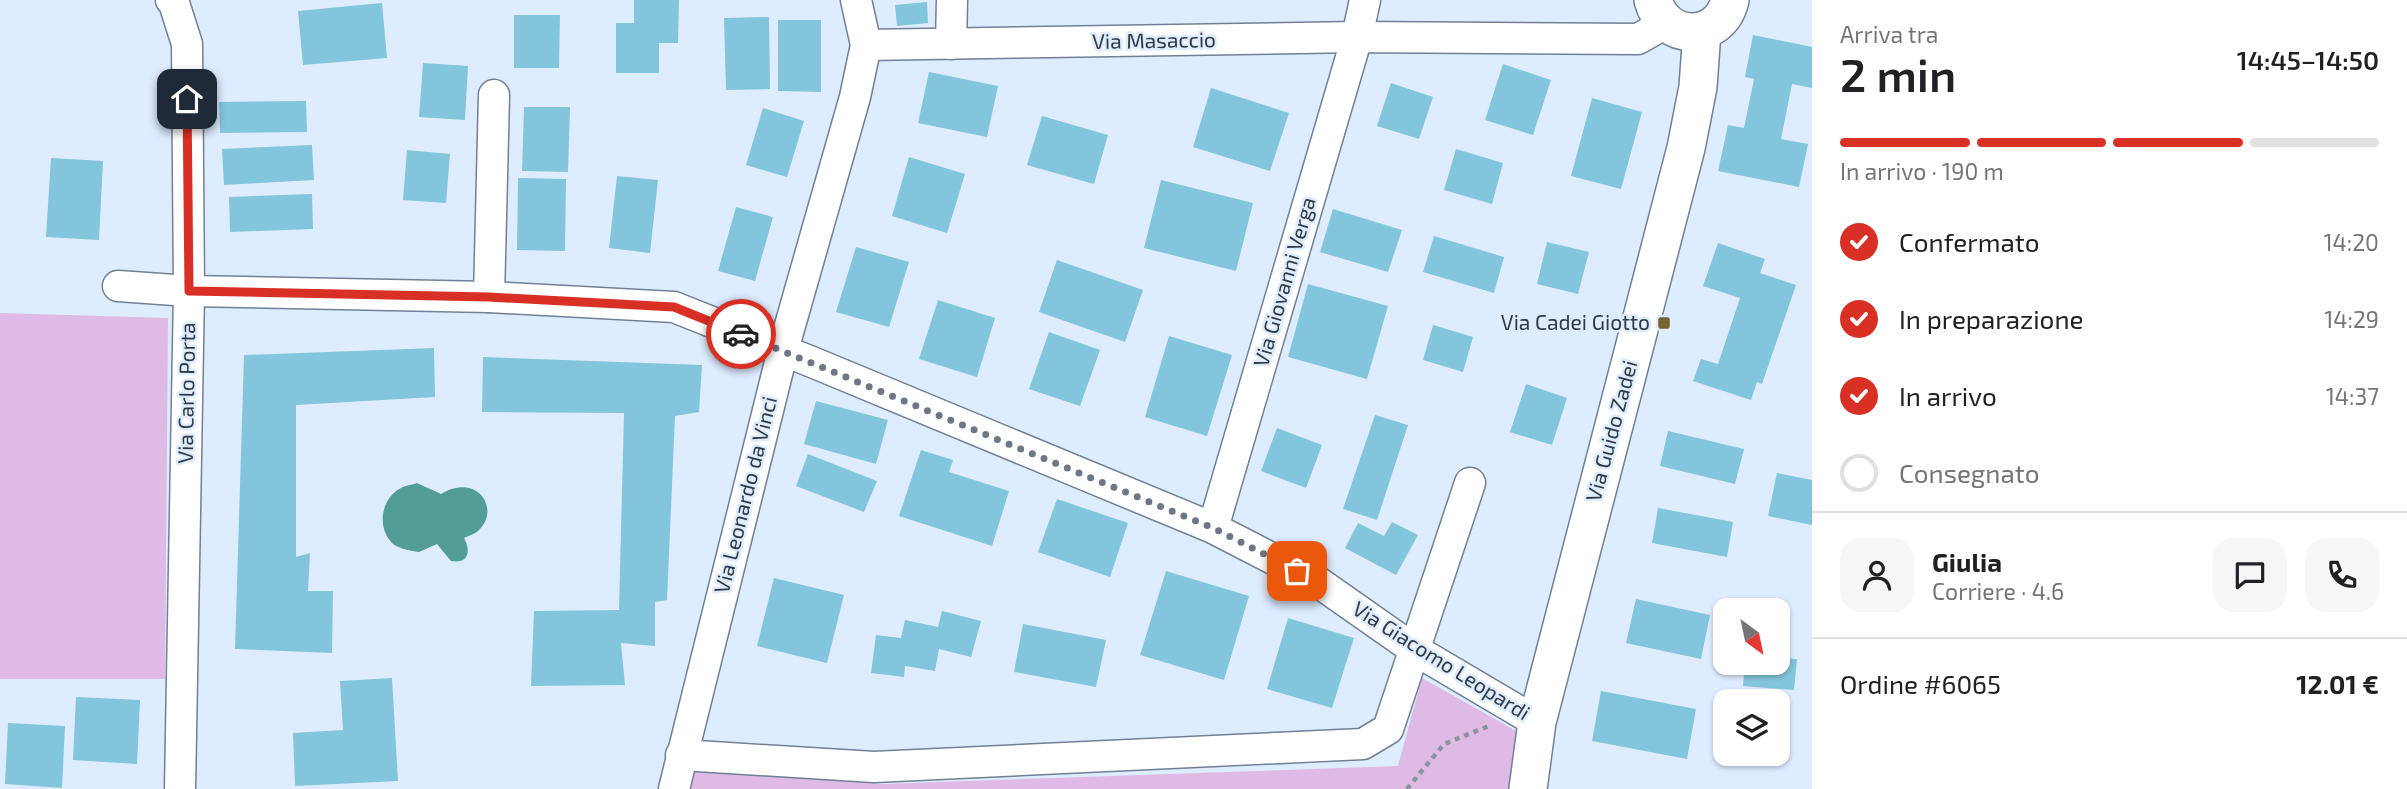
<!DOCTYPE html>
<html lang="it">
<meta charset="utf-8">
<style>
body{margin:0;font-family:"Exo 2",sans-serif;background:#f6f6f6;color:#202124;height:100vh;display:flex;flex-direction:column;font-size:26px;white-space:nowrap}
*{box-sizing:border-box;margin:0}
p{font-size:23px;color:#757577}
.icon{flex:none;width:38px;height:38px;fill:none;stroke:currentColor;stroke-width:2;stroke-linecap:round;stroke-linejoin:round}
.map{position:relative;flex:1;overflow:hidden}
.drawer{display:flex;flex-direction:column;background:#fff;width:595px}
.drawer>*{flex:none}
.needle{width:46px;rotate:147deg}
.tools{position:absolute;left:1713px;top:598px;display:grid;gap:14px}
.tools a{display:grid;place-items:center;width:77px;height:77px;border-radius:14px;background:#fff;box-shadow:0 2px 5px #0004;font-size:35px}
.pin{position:absolute;display:grid;place-items:center;width:60px;height:60px;color:#fff;margin:-30px;border-radius:14px;box-shadow:0 4px 10px #0006}
.courier{position:absolute;display:grid;place-items:center;width:70px;height:70px;margin:-35px;border:5px solid #d93025;border-radius:50%;background:#fff;color:#222;box-shadow:0 2px 9px #0007}
.headline em{font-style:normal;font-weight:600}
.headline div{display:flex;flex-direction:column-reverse}
.headline{display:flex;align-items:center;justify-content:space-between;height:119px;padding:0 28px}
h1{font-size:46px;font-weight:600;line-height:52px}
.bar{display:grid;grid-template-columns:repeat(4,1fr);gap:10px 7px;align-content:center;height:84px;padding:0 28px}
.bar i{height:9px;border-radius:5px;background:#e0e0e0}
.bar .active{background:#d93025}
.bar p{grid-column:span 4}
.line{display:flex;align-items:center;gap:18px;padding:0 28px;border-top:2px solid #e0e0e0}
.line div{flex:1}
.round{display:grid;place-items:center;flex:none;width:74px;height:74px;border-radius:21px;background:#f6f6f6}
ol{padding:0 28px;list-style:none}
li{display:flex;align-items:center;gap:21px;height:77px}
li p{margin-inline-start:auto}
li .icon{padding:7px;border-radius:50%;background:#d93025;color:#fff;stroke-width:4}
li:last-child{color:#757577}
li i{width:38px;height:38px;border:4px solid #e0e0e0;border-radius:50%}
main{display:flex;flex:1;min-height:0}
.map>svg:first-child{display:block}
.green{fill:#debae5}
.water{fill:#539d98}
.building{fill:#83c5dc}
.lines{fill:none;stroke-linecap:round;stroke-linejoin:round}
.minor-casing{stroke:#708095;stroke-width:33}
.tertiary-casing{stroke:#708095;stroke-width:40}
.path{stroke:#8994a2;stroke-width:4.5;stroke-dasharray:5 5;stroke-linecap:butt}
.minor{stroke:#fff;stroke-width:30}
.tertiary{stroke:#fff;stroke-width:37}
.done{stroke:#6e7884;stroke-width:7;stroke-dasharray:0 12.6}
.route{stroke:#d93025;stroke-width:9}
.poi-dot{fill:#756331;stroke:#deecff;stroke-width:2.5}
.labels{text-anchor:middle;stroke-width:5;stroke-linejoin:round;paint-order:stroke}
.street-label{font-size:21px;fill:#323942;stroke:#deecff}
.poi-label{font-size:21px;fill:#323942;stroke:#deecff;text-anchor:end}
</style>
<main>
<div class="map">
<svg width="1812" height="789" viewBox="0 0 1812 789">
<rect width="100%" height="100%" fill="#deecff"/>
<g class="green">
<polygon points="0,313 168,318 165,679 0,679"/>
<polygon points="1422,678 1518,732 1510,789 691,789 694,769 881,784 1398,766"/>
</g>
<path class="water" d="M417,483L441,494C477,472 501,509 479,530C475,534 468,536 464,538C471,551 469,564 451,561L437,544L419,552C411,551 400,549 393,544C376,528 381,498 401,488C406,485 412,485 417,483Z"/>
<g class="building">
<polygon points="634,0 679,0 678,43 659,43 659,73 616,73 616,23 634,23"/>
<polygon points="927,2 928,23 897,26 895,5"/>
<polygon points="382,3 387,58 303,65 298,11"/>
<polygon points="514,15 560,15 559,68 514,68"/>
<polygon points="769,17 770,89 726,90 724,18"/>
<polygon points="778,20 821,20 821,92 778,91"/>
<polygon points="1753,35 1812,47 1812,88 1792,84 1781,139 1808,144 1799,187 1718,171 1728,125 1744,128 1754,79 1745,77"/>
<polygon points="423,63 468,66 465,120 419,117"/>
<polygon points="1503,64 1551,80 1533,135 1485,120"/>
<polygon points="929,72 998,86 987,137 918,123"/>
<polygon points="1391,83 1433,97 1419,139 1377,126"/>
<polygon points="1211,88 1289,113 1270,171 1193,147"/>
<polygon points="1592,98 1642,112 1621,189 1571,176"/>
<polygon points="306,101 307,132 220,133 219,102"/>
<polygon points="524,107 570,107 568,172 522,171"/>
<polygon points="763,108 804,121 787,177 746,165"/>
<polygon points="1042,116 1108,135 1094,184 1027,165"/>
<polygon points="312,145 314,180 224,185 222,149"/>
<polygon points="1456,149 1503,163 1492,204 1444,190"/>
<polygon points="407,150 450,154 446,203 403,200"/>
<polygon points="909,157 965,174 947,233 892,216"/>
<polygon points="51,158 103,161 99,240 46,237"/>
<polygon points="617,176 658,180 650,253 609,248"/>
<polygon points="518,178 566,179 565,251 517,250"/>
<polygon points="1161,180 1253,203 1236,271 1144,248"/>
<polygon points="312,194 313,229 230,232 229,197"/>
<polygon points="736,207 773,217 755,281 718,271"/>
<polygon points="1333,209 1402,230 1388,272 1320,252"/>
<polygon points="1434,236 1504,257 1494,293 1423,272"/>
<polygon points="1547,242 1589,252 1578,294 1537,284"/>
<polygon points="1718,243 1765,259 1760,273 1796,285 1762,384 1757,382 1751,400 1693,381 1701,359 1718,364 1740,298 1703,286"/>
<polygon points="856,247 909,262 889,327 836,312"/>
<polygon points="1057,260 1143,290 1125,342 1039,312"/>
<polygon points="1308,284 1388,306 1367,379 1288,357"/>
<polygon points="938,300 995,318 977,377 919,359"/>
<polygon points="1433,325 1473,337 1463,372 1423,360"/>
<polygon points="1049,332 1100,350 1080,406 1029,389"/>
<polygon points="1169,336 1232,355 1207,436 1145,417"/>
<polygon points="434,348 435,397 296,405 296,557 310,553 308,591 333,591 332,653 235,649 244,355"/>
<polygon points="483,357 702,365 699,412 675,416 667,600 655,602 655,646 621,643 625,685 531,686 534,611 619,610 624,413 482,412"/>
<polygon points="1526,384 1567,398 1552,445 1510,432"/>
<polygon points="816,401 888,420 876,464 804,444"/>
<polygon points="1375,415 1408,425 1377,520 1343,509"/>
<polygon points="1277,428 1322,445 1306,488 1261,471"/>
<polygon points="1668,431 1744,449 1735,484 1660,466"/>
<polygon points="921,450 953,460 949,472 1009,491 992,546 899,516"/>
<polygon points="808,454 877,481 864,512 796,486"/>
<polygon points="1777,473 1812,480 1812,525 1768,516"/>
<polygon points="1057,499 1128,523 1110,577 1038,552"/>
<polygon points="1658,508 1733,522 1727,557 1652,543"/>
<polygon points="1392,522 1418,535 1396,575 1345,548 1358,523 1384,536"/>
<polygon points="1166,571 1249,596 1224,680 1140,655"/>
<polygon points="774,578 844,595 827,663 757,646"/>
<polygon points="1636,599 1710,615 1701,659 1626,643"/>
<polygon points="942,611 981,621 971,657 939,649 935,671 905,666 904,677 871,673 876,635 901,638 905,620 938,627"/>
<polygon points="1288,618 1354,638 1332,708 1267,689"/>
<polygon points="1023,624 1106,640 1096,687 1014,672"/>
<polygon points="1778,658 1797,659 1794,690 1743,686 1745,663 1778,663"/>
<polygon points="392,678 398,781 295,786 293,733 343,730 340,681"/>
<polygon points="1601,691 1696,709 1687,759 1592,741"/>
<polygon points="76,697 140,700 137,764 73,760"/>
<polygon points="8,723 65,726 62,788 5,784"/>
</g>
<g class="lines">
<defs>
<g id="minor">
<polyline points="171,0 174,3 187,44 189,291 180,789"/>
<polyline points="951,44 952,0"/>
<polyline points="866,45 1357,37 1638,39 1666,23"/>
<polyline points="118,286 189,291 489,297 674,307 812,362 1213,528 1318,582 1415,650 1537,722"/>
<polyline points="489,297 494,95"/>
<polyline points="1213,528 1357,37 1365,0"/>
<polyline points="681,755 874,767 1363,744 1388,729 1470,483"/>
<polyline points="674,789 783,350 855,97 866,45 856,0"/>
</g>
<g id="tertiary">
<path d="M1653,0C1664,42 1720,43 1730,0"/>
<polyline points="1528,789 1537,722 1686,148 1698,87 1702,31"/>
</g>
</defs>
<use href="#minor" class="minor-casing"/>
<use href="#tertiary" class="tertiary-casing"/>
<polyline class="path" points="1407,789 1444,744 1489,726"/>
<use href="#minor" class="minor"/>
<use href="#tertiary" class="tertiary"/>
</g>
<g class="lines">
<polyline class="done" points="741,334 1213,528 1297,571"/>
<polyline class="route" points="187,99 189,291 489,297 674,307 741,334"/>
</g>
<rect class="poi-dot" x="1657" y="316" width="14" height="14" rx="3.5"/>
<g class="labels">
<g class="street-label">
<text transform="translate(1154 41) rotate(-1)" y="7">Via Masaccio</text>
<text transform="translate(1285 282) rotate(-74)" y="7">Via Giovanni Verga</text>
<text transform="translate(187 393) rotate(-89)" y="7">Via Carlo Porta</text>
<text transform="translate(1612 431) rotate(-75)" y="7">Via Guido Zadei</text>
<text transform="translate(746 495) rotate(-76)" y="7">Via Leonardo da Vinci</text>
<text transform="translate(1441 661) rotate(32)" y="7">Via Giacomo Leopardi</text>
</g>
<g class="poi-label">
<text x="1650" y="330">Via Cadei Giotto</text>
</g>
</g>
</svg>
<div class="tools">
<a><svg class="needle" viewBox="-14 -14 28 28"><path d="M0-13l5 13h-10z" fill="#e53935"/><path d="M0 13l5-13h-10z" fill="#757577"/></svg></a>
<a><svg class="icon" aria-label="layers" viewBox="0 0 24 24"><path d="M12 4l9 5-9 5-9-5zM3 14l9 5 9-5"/></svg></a>
</div>
<div class="pin" style="left:1297px;top:571px;background:#ea580c"><svg class="icon" aria-label="bag" viewBox="0 0 24 24"><path d="M5 8h14l-1 12H6zM9 8a3 3 0 0 1 6 0"/></svg></div>
<div class="pin" style="left:187px;top:99px;background:#1f2937"><svg class="icon" aria-label="home" viewBox="0 0 24 24"><path d="M3 11l9-7 9 7M6 9v11h12V9"/></svg></div>
<div class="courier" style="left:741px;top:334px"><svg class="icon" aria-label="car" viewBox="0 0 24 24"><path d="M5 17H2v-5l4-1 3-4h7l3 4 3 1v5h-3M9 17h6M6 11h13"/><circle cx="7" cy="17" r="2"/><circle cx="17" cy="17" r="2"/></svg></div>
</div>
<section class="drawer">
<div class="headline"><div><h1>2 min</h1><p>Arriva tra</p></div><em>14:45–14:50</em></div>
<div class="bar"><i class="active"></i><i class="active"></i><i class="active"></i><i></i><p>In arrivo · 190 m</p></div>
<ol>
<li><svg class="icon" aria-label="check" viewBox="0 0 24 24"><path d="M5 12l5 5 9-10"/></svg>Confermato<p>14:20</p></li>
<li><svg class="icon" aria-label="check" viewBox="0 0 24 24"><path d="M5 12l5 5 9-10"/></svg>In preparazione<p>14:29</p></li>
<li><svg class="icon" aria-label="check" viewBox="0 0 24 24"><path d="M5 12l5 5 9-10"/></svg>In arrivo<p>14:37</p></li>
<li><i></i>Consegnato</li>
</ol>
<div class="line" style="height:126px"><a class="round"><svg class="icon" aria-label="person" viewBox="0 0 24 24"><circle cx="12" cy="8" r="4"/><path d="M4 21q1-7 8-7t8 7"/></svg></a><div><b>Giulia</b><p>Corriere · 4.6</p></div><a class="round"><svg class="icon" aria-label="chat" viewBox="0 0 24 24"><path d="M4 5h16v11H9l-5 4z"/></svg></a><a class="round"><svg class="icon" aria-label="phone" viewBox="0 0 24 24"><path d="M5 4h4l2 5-3 2q2 4 5 5l2-3 5 2v4C11 20 4 13 5 4z"/></svg></a></div>
<div class="line" style="height:91px"><div>Ordine #6065</div><b>12.01 €</b></div>
</section>
</main>
